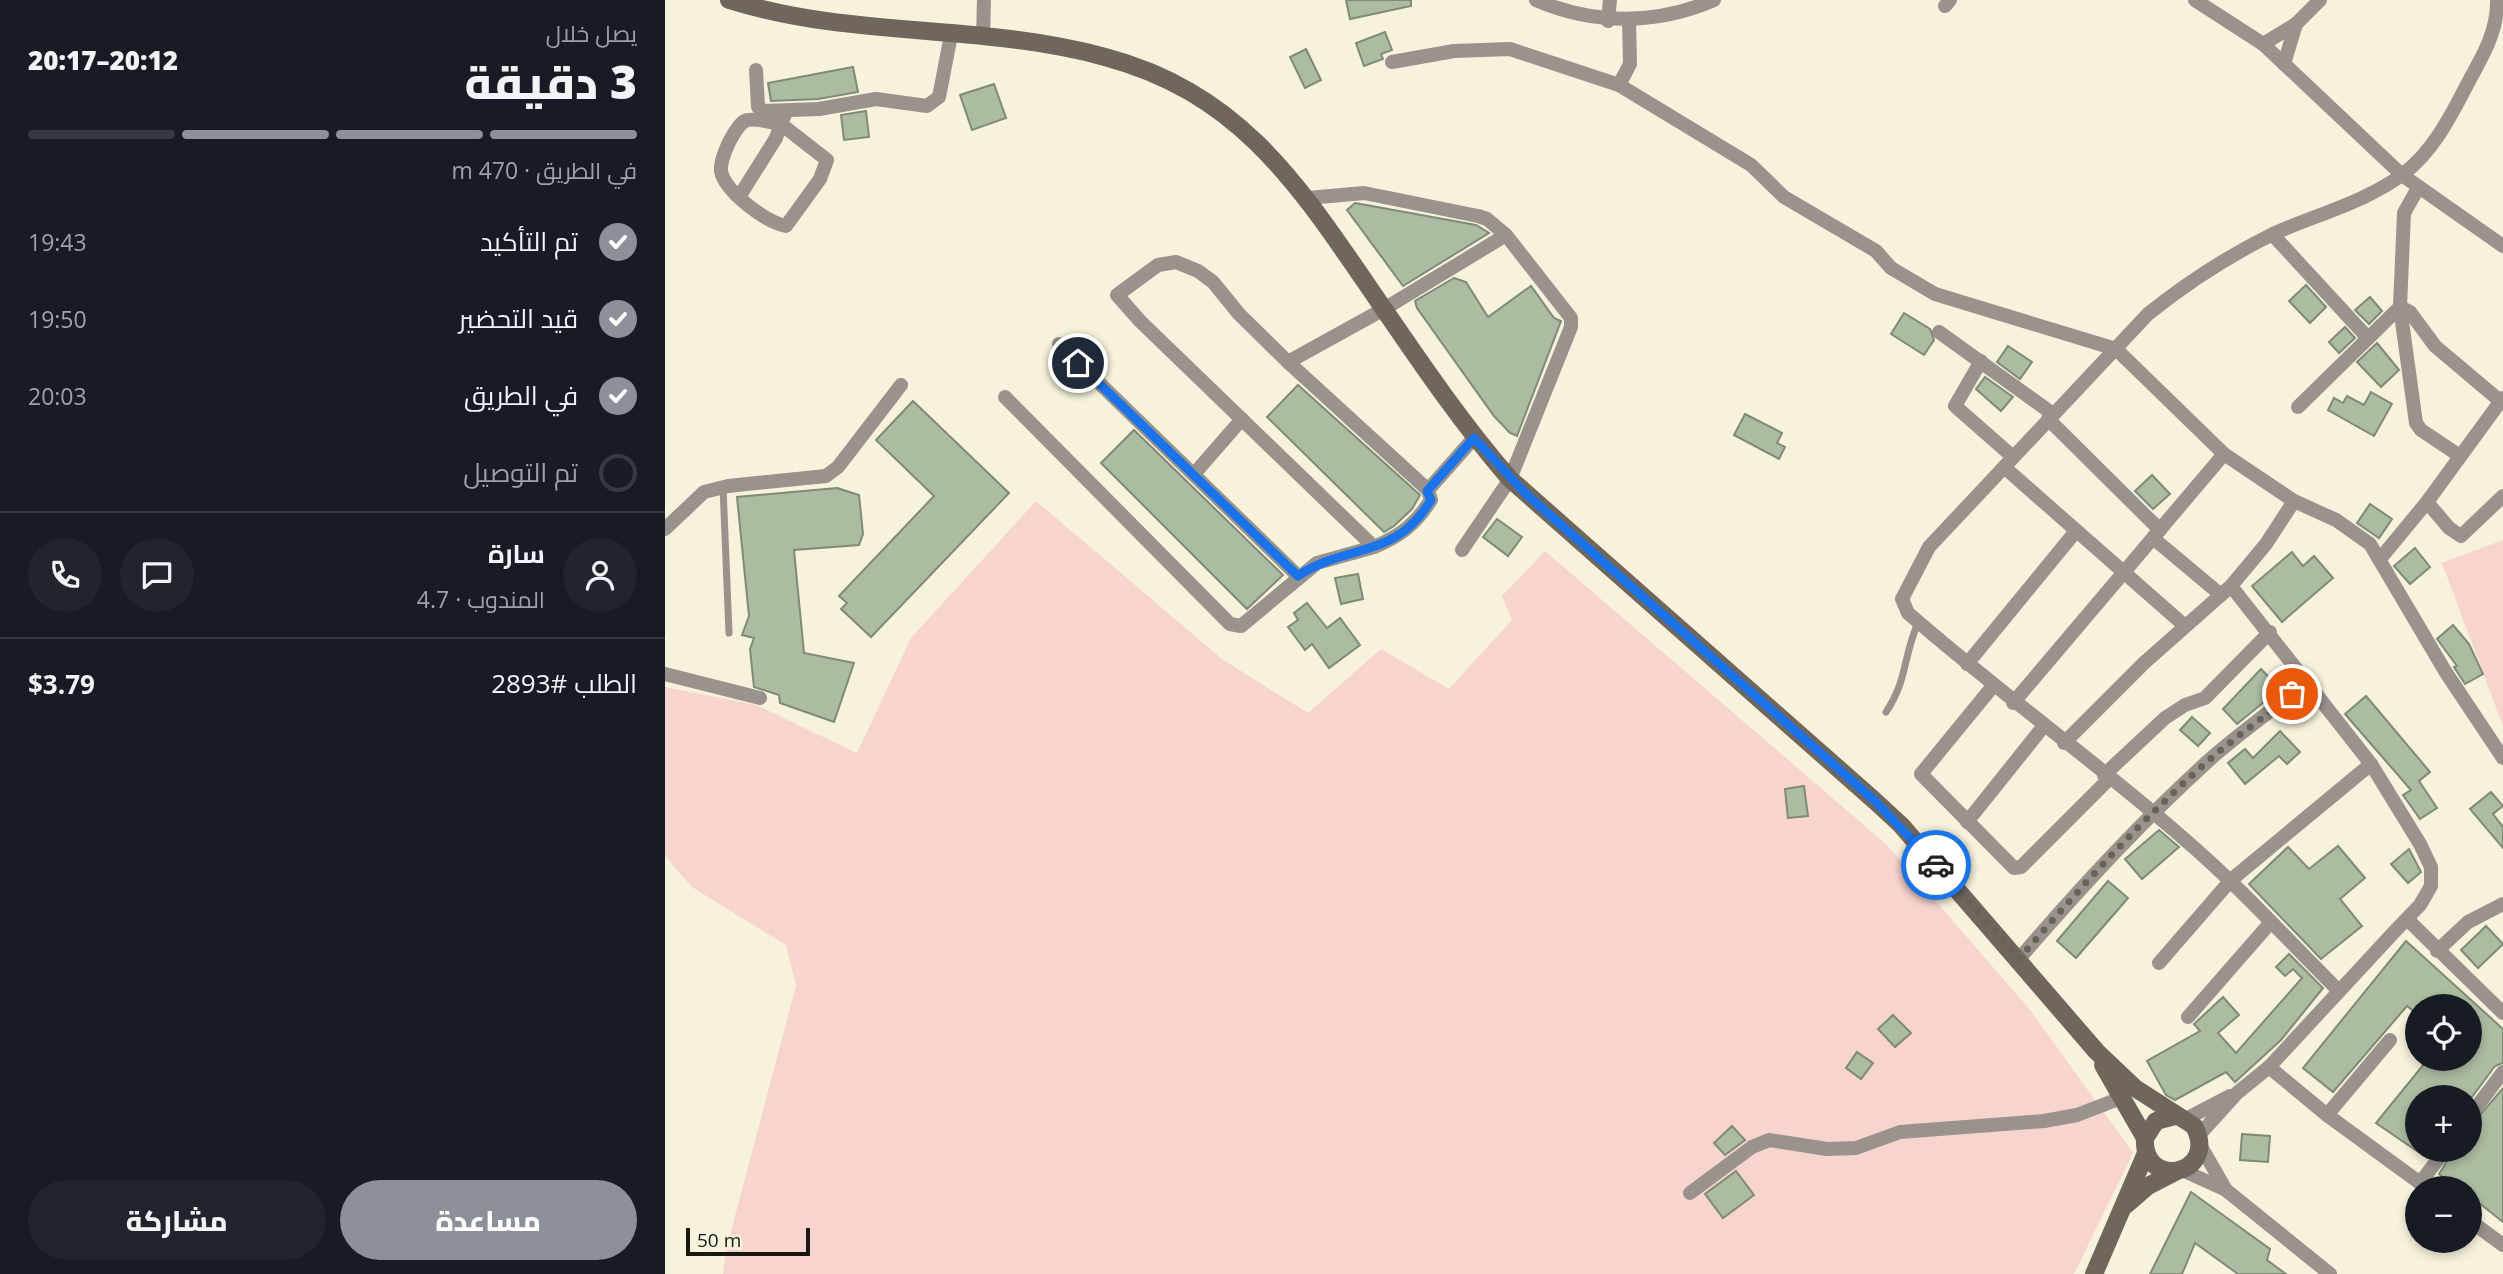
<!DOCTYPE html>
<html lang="ar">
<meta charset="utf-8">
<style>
body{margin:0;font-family:"Open Sans",Cairo,sans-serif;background:#20242c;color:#f1f3f6;direction:rtl;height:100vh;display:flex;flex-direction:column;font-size:26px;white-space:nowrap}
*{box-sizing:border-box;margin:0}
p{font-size:23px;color:#9ea1a6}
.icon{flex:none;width:38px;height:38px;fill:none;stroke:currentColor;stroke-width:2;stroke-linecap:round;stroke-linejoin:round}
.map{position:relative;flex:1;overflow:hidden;direction:ltr}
.drawer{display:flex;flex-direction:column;background:#171b24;width:665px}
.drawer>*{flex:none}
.buttons{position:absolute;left:1740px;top:994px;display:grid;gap:14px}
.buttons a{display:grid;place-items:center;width:77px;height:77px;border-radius:50%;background:#171b24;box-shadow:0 4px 10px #0003;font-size:35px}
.scale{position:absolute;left:21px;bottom:18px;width:124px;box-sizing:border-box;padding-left:7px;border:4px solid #191810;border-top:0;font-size:19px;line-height:24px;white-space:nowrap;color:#191810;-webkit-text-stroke:5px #f6f2db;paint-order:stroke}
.pin{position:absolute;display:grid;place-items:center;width:60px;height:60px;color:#fff;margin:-30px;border:4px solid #fff;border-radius:50%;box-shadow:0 2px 7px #0007}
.courier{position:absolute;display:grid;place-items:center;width:70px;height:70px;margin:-35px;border:5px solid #1a73e8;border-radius:50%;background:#fff;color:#222;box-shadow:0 2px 9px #0007}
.headline em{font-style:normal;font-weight:800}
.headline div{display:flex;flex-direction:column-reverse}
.headline{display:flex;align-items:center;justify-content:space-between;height:119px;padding:0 28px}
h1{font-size:46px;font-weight:800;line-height:52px}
.bar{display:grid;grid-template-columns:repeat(4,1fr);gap:10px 7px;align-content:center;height:84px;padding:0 28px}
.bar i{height:9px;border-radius:5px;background:#363941}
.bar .on{background:#8c9099}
.bar p{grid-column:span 4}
.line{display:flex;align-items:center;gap:18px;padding:0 28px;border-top:2px solid #363941}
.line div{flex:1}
.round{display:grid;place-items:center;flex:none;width:74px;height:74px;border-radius:37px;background:#20242c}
ol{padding:0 28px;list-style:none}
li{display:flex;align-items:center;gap:21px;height:77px}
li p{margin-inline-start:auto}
li .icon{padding:7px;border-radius:50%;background:#8c9099;color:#fff;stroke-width:4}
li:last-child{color:#9ea1a6}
li i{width:38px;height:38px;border:4px solid #363941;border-radius:50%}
.cta{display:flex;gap:14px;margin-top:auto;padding:14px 28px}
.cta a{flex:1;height:80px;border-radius:42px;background:#8c9099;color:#fff;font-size:28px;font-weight:800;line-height:80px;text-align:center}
.cta a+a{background:#20242c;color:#f1f3f6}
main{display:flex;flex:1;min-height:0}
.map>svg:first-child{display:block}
.green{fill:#f8d4ce}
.building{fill:#acbca0;stroke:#7f8a77;stroke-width:2}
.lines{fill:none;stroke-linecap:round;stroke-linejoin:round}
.lane{stroke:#9a928c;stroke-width:7}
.street{stroke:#9a928c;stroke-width:14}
.secondary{stroke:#71665c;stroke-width:18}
.done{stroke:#666457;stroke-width:7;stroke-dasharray:0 12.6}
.route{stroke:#1a73e8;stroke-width:9}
</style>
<main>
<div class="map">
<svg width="1838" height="1274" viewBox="0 0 1838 1274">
<rect width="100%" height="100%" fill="#f6f2db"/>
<g class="green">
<polygon points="371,501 557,659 643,713 716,649 784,689 847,620 837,596 880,551 1222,845 1366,1011 1468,1153 1409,1274 58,1274 61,1250 131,986 121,945 27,887 0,856 0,687 91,705 192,753 246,638"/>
<polygon points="1838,540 1838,726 1777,563"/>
</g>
<g class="building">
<polygon points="681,0 746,0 746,6 685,19"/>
<polygon points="720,32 727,50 716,54 718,59 699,66 691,43"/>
<polygon points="641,49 656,80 640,88 625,57"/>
<polygon points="188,67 193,92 153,99 106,101 103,83"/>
<polygon points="329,84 341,118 307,130 295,95"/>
<polygon points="201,111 204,137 179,140 176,115"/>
<polygon points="690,203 811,225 824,233 738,286 682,210"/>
<polygon points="789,278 801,282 823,317 866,286 889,318 896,321 852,436 845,433 829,416 752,308 750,301"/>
<polygon points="1641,285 1661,307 1645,323 1624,301"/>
<polygon points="1705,297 1717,311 1704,324 1690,310"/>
<polygon points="1239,313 1265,329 1269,340 1259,355 1226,334"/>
<polygon points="1680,327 1690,338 1674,353 1664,342"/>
<polygon points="1712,343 1734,370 1716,387 1692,362"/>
<polygon points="1343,346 1367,362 1355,379 1332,362"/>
<polygon points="1320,377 1348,397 1336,411 1311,389"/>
<polygon points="633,385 755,495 747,509 729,526 719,532 602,417"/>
<polygon points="1706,392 1727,404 1709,436 1663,410 1669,398 1678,403 1682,396 1699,405"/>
<polygon points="248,401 344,493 206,637 176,609 182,603 174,596 269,496 211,440"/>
<polygon points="1080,414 1117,433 1112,443 1120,447 1114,459 1069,435"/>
<polygon points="469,430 618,575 582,609 436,463"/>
<polygon points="1487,475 1505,494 1488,509 1470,491"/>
<polygon points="172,488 194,495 198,534 194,545 129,550 139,653 189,663 169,722 115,703 114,695 89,687 85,649 89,638 77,635 84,616 72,497"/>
<polygon points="1705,504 1727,519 1714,538 1692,523"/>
<polygon points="832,519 857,537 843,556 818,537"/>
<polygon points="1750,548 1765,567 1745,584 1729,566"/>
<polygon points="1627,552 1638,566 1649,556 1668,578 1617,622 1587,586"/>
<polygon points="693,574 698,599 676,604 670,578"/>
<polygon points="642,603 662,628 675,618 695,645 664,668 647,644 640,650 623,627 633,620 629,613"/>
<polygon points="1788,625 1804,644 1818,674 1800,684 1789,667 1792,666 1772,639"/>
<polygon points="1596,669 1615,689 1572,724 1558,709"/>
<polygon points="1701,696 1765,772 1754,781 1772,808 1755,819 1738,795 1746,790 1680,714"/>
<polygon points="1527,717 1545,733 1533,746 1515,730"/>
<polygon points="1615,731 1635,752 1622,764 1614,756 1580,784 1563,763 1580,749 1588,758"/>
<polygon points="1139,786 1143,816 1123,818 1120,789"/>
<polygon points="1826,792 1838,806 1828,814 1838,827 1838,848 1805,809"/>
<polygon points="1494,830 1514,847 1477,879 1460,859"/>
<polygon points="1673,846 1700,878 1675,899 1697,926 1656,959 1584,884 1623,847 1644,869"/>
<polygon points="1744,849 1756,872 1743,883 1726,864"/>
<polygon points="1443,881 1463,898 1411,958 1392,941"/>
<polygon points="1821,926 1838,944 1813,968 1796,950"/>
<polygon points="1741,941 1838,1029 1838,1063 1830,1066 1807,1097 1752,1097 1752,1150 1768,1150 1762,1158 1711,1123 1763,1059 1804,1059 1804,1006 1752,1006 1752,1014 1742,1006 1668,1092 1638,1068"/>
<polygon points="1624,954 1658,988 1616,1040 1570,1082 1561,1072 1510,1100 1501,1095 1482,1061 1535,1031 1529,1024 1558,997 1574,1015 1553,1033 1571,1053 1637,978 1628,969 1620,976 1611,967"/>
<polygon points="1228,1015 1246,1033 1230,1047 1213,1029"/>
<polygon points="1192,1052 1208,1063 1196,1079 1181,1068"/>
<polygon points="1838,1088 1838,1222 1804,1195 1804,1188 1791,1188 1774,1174 1789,1150 1804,1150 1804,1128"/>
<polygon points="1067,1126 1080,1140 1060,1155 1049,1143"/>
<polygon points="1577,1134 1605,1136 1603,1162 1575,1160"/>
<polygon points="1071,1171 1089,1195 1058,1218 1040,1194"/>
<polygon points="1526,1192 1605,1249 1602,1260 1621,1274 1573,1274 1530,1243 1517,1274 1485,1274"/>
</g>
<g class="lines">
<g class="lane">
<polyline points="58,487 64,633"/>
<path d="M1221,712C1243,679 1238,656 1253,623"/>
</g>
<g class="street">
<path d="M871,0C929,25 991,25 1049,0"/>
<polyline points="1530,0 1598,44 1737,175 1838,246"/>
<polyline points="1280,6 1285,0"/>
<polyline points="943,21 945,0"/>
<polyline points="318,37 319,0"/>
<polyline points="1598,44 1631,24 1655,0"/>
<polyline points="727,62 789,51 845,49 954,85 965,64 964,19"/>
<polyline points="1619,64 1631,24"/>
<polyline points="91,70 93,107 98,111 154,109 211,99 262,106 274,97 286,35"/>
<polyline points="954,85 1086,165 1119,197 1211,251 1226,268 1270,294 1451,349 1559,454 1629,501 1671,520 1705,544 1780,671 1838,758"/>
<polyline points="1753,188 1739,213 1735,307 1751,423 1756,430 1795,456"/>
<path d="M74,197L111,138L116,124L162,160L155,179L121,226C101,222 60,192 56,171C55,161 63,143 68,135C72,129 76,121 83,120C92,118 107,123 116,124L121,112"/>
<polyline points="643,198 699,193 813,216 822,219 841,235"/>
<polyline points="1608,235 1703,338"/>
<polyline points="1274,332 1388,414"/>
<polyline points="394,344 633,576"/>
<polyline points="1316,361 1290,406 1348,457"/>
<polyline points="623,362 719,309 841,235 906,318 906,327 845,479 797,550"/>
<polyline points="340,397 565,624 576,626 652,563 709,547"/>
<polyline points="1633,407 1735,307 1745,312 1770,346 1835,401"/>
<polyline points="1383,419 1495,530"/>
<polyline points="1339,467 1520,626"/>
<polyline points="530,473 577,419"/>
<path d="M763,490L623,362L574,314L548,282L533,271L511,262L493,265L452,295L475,321L709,547C735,536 750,525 766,500L763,490L809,438"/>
<polyline points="1762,502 1784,528 1796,536 1838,496"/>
<polyline points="0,529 39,492 63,486 161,476 173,467 236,385"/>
<polyline points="1488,538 1556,595"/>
<polyline points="1715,559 1762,502 1838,398"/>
<polyline points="1302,664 1411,531"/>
<polyline points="0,674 95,698"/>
<polyline points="1328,686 1256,774 1349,868 1356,867 1444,779"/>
<polyline points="1348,703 1559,454"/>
<polyline points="1399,743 1479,663 1566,586 1601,544 1629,501"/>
<polyline points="1439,775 1500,718 1520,705 1540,698 1605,632"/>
<polyline points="1302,822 1378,727"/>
<polyline points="1743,920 1838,1013"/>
<polyline points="1772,951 1803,922 1838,904"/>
<path d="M1354,959C1413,890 1475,823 1542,762C1574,733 1610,709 1642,681"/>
<polyline points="1494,963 1566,880 1706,764"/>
<path d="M1673,990C1622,939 1573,885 1518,838C1429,760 1332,691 1243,613L1237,599L1264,547L1483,314C1523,282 1563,256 1608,234C1650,215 1701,202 1738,174C1769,151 1788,112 1805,79C1819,54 1833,29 1832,0"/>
<polyline points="1523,1017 1606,922"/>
<polyline points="1604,1067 1662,1115 1762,1188"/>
<polyline points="1662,1115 1725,1040"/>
<polyline points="1804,1117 1838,1072"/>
<polyline points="1521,1119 1565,1096"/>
<polyline points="1534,1135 1572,1093 1604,1067 1730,931 1755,905 1766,886 1766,867 1755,844 1706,764 1566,586"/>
<polyline points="1535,1145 1561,1190"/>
<polyline points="1517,1170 1561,1190 1665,1274"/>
<polyline points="1755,1183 1780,1150"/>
<polyline points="1025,1193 1087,1147 1104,1140 1162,1149 1191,1148 1235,1132 1379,1121 1412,1115 1456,1098"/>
<polyline points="1804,1220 1838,1245"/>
</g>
<g class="secondary">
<path d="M64,0C189,39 317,23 440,57C571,92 629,178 701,283C747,350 792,418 845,479L1210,801L1236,825L1432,1052L1470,1088L1529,1126C1555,1175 1477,1191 1480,1138L1491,1121L1510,1116"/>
<polyline points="1438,1065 1480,1138"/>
<polyline points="1461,1205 1483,1186 1512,1171"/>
<polyline points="1429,1274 1481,1153"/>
</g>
</g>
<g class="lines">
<path class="done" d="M1271,865L1354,959C1413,890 1475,821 1543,761C1570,737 1600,717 1627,694"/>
<path class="route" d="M413,363L633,576C684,542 729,561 766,500L762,491L809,438L861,494L1210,801L1271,865"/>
</g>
</svg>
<div class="buttons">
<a><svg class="icon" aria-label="locate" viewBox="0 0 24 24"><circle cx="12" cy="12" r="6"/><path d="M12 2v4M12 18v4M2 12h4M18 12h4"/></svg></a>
<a>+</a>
<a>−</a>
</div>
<div class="scale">50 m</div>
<div class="pin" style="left:1627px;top:694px;background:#ea580c"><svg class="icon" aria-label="bag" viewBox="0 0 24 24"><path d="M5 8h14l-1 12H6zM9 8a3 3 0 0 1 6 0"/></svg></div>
<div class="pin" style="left:413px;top:363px;background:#1f2937"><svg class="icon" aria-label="home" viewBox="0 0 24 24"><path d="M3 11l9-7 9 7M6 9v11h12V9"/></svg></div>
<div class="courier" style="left:1271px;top:865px"><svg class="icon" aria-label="car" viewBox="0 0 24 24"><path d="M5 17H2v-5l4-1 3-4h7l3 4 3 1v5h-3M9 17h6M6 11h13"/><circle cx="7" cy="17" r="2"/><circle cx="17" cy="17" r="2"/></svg></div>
</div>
<section class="drawer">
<div class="headline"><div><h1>3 دقيقة</h1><p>يصل خلال</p></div><em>20:12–20:17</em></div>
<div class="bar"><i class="on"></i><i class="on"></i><i class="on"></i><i></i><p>في الطريق · 470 m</p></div>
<ol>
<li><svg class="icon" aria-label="check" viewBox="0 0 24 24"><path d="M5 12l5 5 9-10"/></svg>تم التأكيد<p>19:43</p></li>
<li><svg class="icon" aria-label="check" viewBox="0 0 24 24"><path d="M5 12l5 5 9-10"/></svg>قيد التحضير<p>19:50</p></li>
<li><svg class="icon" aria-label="check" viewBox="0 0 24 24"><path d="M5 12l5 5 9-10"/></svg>في الطريق<p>20:03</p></li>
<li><i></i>تم التوصيل</li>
</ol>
<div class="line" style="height:126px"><a class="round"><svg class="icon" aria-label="person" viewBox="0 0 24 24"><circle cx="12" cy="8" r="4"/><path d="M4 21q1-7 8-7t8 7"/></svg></a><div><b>سارة</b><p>المندوب · 4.7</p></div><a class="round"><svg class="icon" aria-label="chat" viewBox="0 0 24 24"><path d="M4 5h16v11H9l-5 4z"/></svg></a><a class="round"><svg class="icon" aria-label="phone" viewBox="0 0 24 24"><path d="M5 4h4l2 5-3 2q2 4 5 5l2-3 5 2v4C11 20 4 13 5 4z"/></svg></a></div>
<div class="line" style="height:91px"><div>الطلب #2893</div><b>$3.79</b></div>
<div class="cta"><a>مساعدة</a><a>مشاركة</a></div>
</section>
</main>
